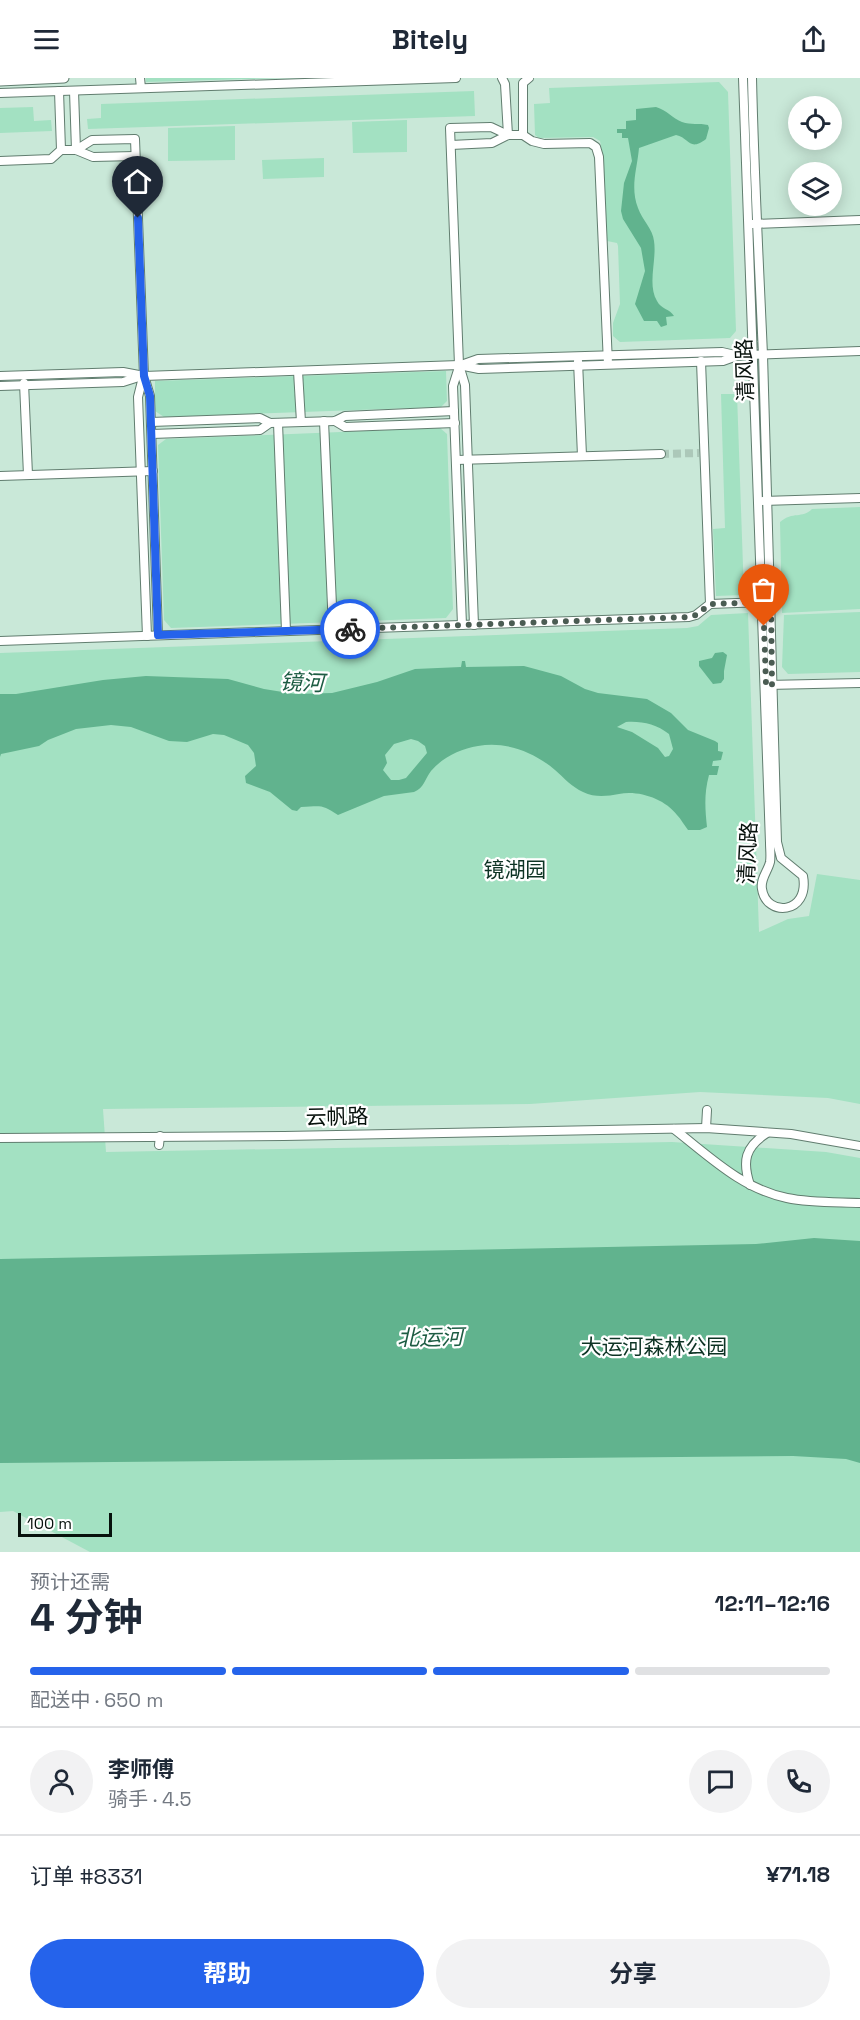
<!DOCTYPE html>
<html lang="zh">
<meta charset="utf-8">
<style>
body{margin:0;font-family:"Space Grotesk","Noto Sans SC",sans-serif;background:#f2f2f3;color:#1f2937;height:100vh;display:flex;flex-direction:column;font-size:22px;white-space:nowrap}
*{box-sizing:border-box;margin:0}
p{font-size:20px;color:#747a83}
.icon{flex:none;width:33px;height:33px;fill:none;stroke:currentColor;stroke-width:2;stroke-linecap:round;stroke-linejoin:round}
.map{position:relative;height:1474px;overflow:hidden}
.side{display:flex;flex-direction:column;background:#fff;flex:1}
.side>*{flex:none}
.tools{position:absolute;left:788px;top:18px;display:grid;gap:12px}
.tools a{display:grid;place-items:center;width:54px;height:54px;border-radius:50%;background:#fff;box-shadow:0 3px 15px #0003;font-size:30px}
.scale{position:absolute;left:18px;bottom:15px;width:94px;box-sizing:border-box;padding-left:6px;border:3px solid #07110c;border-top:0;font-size:16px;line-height:21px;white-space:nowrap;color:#07110c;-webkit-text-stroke:4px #fff;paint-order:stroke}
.pin{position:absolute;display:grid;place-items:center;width:51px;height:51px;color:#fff;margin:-62px -26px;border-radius:50% 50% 50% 0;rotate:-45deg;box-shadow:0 0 6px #0007}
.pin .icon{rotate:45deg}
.courier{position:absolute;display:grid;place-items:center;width:60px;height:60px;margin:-30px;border:4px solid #2563eb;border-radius:50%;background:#fff;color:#222;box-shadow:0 2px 8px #0007}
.head em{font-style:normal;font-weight:700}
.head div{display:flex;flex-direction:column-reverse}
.head{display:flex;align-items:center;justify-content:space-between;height:102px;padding:0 30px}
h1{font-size:39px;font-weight:700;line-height:45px}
.bar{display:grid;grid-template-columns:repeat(4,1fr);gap:9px 6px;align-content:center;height:72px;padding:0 30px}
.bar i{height:8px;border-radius:4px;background:#e0e1e3}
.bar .active{background:#2563eb}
.bar p{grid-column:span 4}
.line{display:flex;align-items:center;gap:15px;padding:0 30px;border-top:2px solid #e0e1e3}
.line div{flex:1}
.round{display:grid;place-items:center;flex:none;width:63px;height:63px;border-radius:32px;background:#f2f2f3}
.cta{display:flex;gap:12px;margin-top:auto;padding:12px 30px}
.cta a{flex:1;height:69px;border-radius:36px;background:#2563eb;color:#fff;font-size:24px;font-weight:700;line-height:69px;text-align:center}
.cta a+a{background:#f2f2f3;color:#1f2937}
header{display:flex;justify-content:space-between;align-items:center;height:78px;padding:0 30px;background:#fff;font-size:27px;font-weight:700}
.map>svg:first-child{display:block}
.green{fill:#a3e1c2}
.water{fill:#61b38e;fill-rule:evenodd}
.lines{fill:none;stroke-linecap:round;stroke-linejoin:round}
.minor-tunnel{stroke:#acc8b9;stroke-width:8;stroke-dasharray:8 4;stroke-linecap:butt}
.minor-casing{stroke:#617d6f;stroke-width:10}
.major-casing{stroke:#617d6f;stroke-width:11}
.minor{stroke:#fff;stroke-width:8}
.major{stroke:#fff;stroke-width:9}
.done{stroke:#4b5c53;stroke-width:6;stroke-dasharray:0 10.8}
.route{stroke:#2563eb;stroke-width:8}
.labels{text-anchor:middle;stroke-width:4.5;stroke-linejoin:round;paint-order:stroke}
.street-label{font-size:21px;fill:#07110c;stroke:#fff}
.park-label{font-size:21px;fill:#0d3324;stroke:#fff}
.water-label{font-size:22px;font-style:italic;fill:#1d5c43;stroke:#fff}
</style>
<header><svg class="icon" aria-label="menu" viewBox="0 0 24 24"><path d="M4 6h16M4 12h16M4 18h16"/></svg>Bitely<svg class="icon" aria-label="share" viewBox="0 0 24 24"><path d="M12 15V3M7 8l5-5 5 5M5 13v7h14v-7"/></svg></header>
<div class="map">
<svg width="860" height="1474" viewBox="0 0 860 1474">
<rect width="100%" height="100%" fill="#c9e8d8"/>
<g class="green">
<polygon points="146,0 279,0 146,4"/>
<polygon points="719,4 728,14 736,253 730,260 620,264 613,258 613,245 620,226 618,168 617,165 607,163 605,159 601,68 600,63 593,59 539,60 535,57 534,26 550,25 549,10"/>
<polygon points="474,13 475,38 88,51 87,41 101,40 101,26"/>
<polygon points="33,29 34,43 51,42 52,53 0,55 0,30"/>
<polygon points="407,42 407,74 353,75 352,44"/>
<polygon points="235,48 235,82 168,83 168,50"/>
<polygon points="324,80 324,99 263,101 262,82"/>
<polygon points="446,293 447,323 441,329 164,339 155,333 155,303"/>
<polygon points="721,316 737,316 744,517 716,518 713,451 725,450"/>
<polygon points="440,350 447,356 453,531 446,540 171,550 164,542 158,367 166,361"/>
<path d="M860,429V531L782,535L780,444C793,433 802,441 812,431Z"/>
<polygon points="860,534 860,594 788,596 782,589 784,537"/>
<polygon points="748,535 759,854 788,841 809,838 817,796 860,802 860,1026 828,1020 700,1014 530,1026 103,1031 106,1074 672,1064 826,1074 860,1080 860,1474 90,1474 13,1433 0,1434 0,575 687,550 698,548 711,537"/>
</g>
<g class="water">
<path d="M656,29C667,32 673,41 682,44C691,47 699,45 708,47L709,50L706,61C689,74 690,60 676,57L639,70C637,92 630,109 638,130C642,142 653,151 654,163C657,182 647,206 657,223C661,231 670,231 674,238L666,239L667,247L661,249L657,243H644L635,226L645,193L641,170L623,141L621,133L624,105L632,83L628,60H622V55H617V51H626V43L636,42V31Z"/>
<polygon points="723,574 727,577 724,593 724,601 721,605 713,606 699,588 699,583 712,580 715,575"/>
<path d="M462,583H465L466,589L524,588L561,598L585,611L598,615L647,621L671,635L688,652L715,663L718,665V673L723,674L721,682L713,683L712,688H719L717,697H709C704,715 705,731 707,749L700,752H688C684,747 681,741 677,737C665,721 639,712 619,716C607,718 596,720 583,714C572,709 564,700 555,692C534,674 506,663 478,668C460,671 443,679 431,693C425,701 424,710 414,714L384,718L338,737C322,726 321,728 301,729L297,733L292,732L270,714L246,705L245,698L256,688L254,675L248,667L224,657L213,656L187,664L169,663L131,649L111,647L76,651L48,662L39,668L1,676L0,679V616H16L103,602L146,598L228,601L264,611L295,616L332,615L377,604L415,591L461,589ZM626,644C642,643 656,646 669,656L673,671L669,678L665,679L658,670L632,654L617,649ZM411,661L418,663L425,668L427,675L406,700L399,702H391L383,692L387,685L385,677L394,666Z"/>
<polygon points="814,1160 860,1163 860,1385 846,1381 793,1378 0,1385 0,1181 756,1166"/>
</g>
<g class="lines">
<polyline class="minor-tunnel" points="661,376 699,375"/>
<defs>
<g id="minor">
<polyline points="140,0 141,10"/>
<polyline points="502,0 505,6 508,57"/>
<path d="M743,0L770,765C770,771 771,778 770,784C768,793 760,801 762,811C766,839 810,837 803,798L781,780L777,764C772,602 769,440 763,277C759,185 754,93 752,0"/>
<polyline points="74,13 76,72"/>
<polyline points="0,15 456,0"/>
<polyline points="523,57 523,5 529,0"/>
<polyline points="451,67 492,65 508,57 523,57 532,63 544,66 590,65 596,69 599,79 608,286"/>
<polyline points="61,72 76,72 93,79 135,78"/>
<polyline points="76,72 92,62 135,61 144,298 150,318 158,557"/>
<polyline points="0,83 51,81 61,72 59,13"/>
<polyline points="752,146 860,142"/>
<polyline points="578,283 582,378"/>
<polyline points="461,287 478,281 722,274 735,277"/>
<polyline points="459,289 453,308 462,547"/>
<polyline points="298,293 301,344"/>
<polyline points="0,298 123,294 144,298 459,287 479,291 723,283 737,278 748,277 860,273"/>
<polyline points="143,299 138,319 147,558"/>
<polyline points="24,305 28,397"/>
<polyline points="0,308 123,304 142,298"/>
<polyline points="324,343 333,551"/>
<polyline points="335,343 345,349 455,345"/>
<polyline points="151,344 260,340 270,345 335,343 345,338 454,333"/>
<polyline points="278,345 286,553"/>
<polyline points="152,356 260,352 270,345"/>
<polyline points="456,382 661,376"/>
<polyline points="0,398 153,393"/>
<polyline points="763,423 860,420"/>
<polyline points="710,526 766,524"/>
<polyline points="474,547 465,307 459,287 450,50 491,49 508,57"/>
<polyline points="0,563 689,539 696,537 710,526 701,283"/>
<polyline points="767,607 860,605"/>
<polyline points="706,1050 707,1032"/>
<path d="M674,1051C709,1078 742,1111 787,1120C811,1125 836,1124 860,1125"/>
<polyline points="0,1060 284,1058 706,1050 791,1056 860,1068"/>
<polyline points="159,1067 160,1058"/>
<path d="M750,1107C742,1083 745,1069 767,1055"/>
</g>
<polyline id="major" points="0,3 64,0"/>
</defs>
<use href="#minor" class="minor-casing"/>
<use href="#major" class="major-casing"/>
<use href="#minor" class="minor"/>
<use href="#major" class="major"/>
</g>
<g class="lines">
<polyline class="done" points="350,551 689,539 696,537 710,526 771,524 772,608 766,607 764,548"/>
<polyline class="route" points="138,140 144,298 150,318 158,557 350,551"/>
</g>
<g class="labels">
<g class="street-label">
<text transform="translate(745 292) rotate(-92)" y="7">清风路</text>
<text transform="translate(748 775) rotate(-87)" y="7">清风路</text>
<text transform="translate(337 1039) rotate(-1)" y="7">云帆路</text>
</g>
<g class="park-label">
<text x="515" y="799">镜湖园</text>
<text x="654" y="1276">大运河森林公园</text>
</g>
<g class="water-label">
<text transform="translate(302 604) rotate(2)" y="8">镜河</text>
<text transform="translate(430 1259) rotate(-1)" y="8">北运河</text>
</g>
</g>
</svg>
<div class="tools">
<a><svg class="icon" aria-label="locate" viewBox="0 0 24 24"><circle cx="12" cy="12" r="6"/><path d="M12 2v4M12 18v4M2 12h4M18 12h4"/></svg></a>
<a><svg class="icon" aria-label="layers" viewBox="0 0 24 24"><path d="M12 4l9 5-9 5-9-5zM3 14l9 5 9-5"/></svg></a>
</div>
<div class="scale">100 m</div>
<div class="pin" style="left:764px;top:548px;background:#ea580c"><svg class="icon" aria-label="bag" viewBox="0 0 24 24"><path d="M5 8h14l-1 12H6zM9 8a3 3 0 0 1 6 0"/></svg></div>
<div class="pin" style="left:138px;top:140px;background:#1f2937"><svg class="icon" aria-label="home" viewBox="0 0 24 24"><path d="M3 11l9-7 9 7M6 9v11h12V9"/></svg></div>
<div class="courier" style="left:350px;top:551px"><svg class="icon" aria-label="bike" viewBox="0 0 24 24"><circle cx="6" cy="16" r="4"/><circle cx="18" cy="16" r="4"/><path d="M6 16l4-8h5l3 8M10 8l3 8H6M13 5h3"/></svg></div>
</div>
<section class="side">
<div class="head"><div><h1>4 分钟</h1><p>预计还需</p></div><em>12:11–12:16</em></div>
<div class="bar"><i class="active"></i><i class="active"></i><i class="active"></i><i></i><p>配送中 · 650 m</p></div>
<div class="line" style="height:108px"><a class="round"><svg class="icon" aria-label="person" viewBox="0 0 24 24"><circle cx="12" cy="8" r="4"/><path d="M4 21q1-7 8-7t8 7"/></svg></a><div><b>李师傅</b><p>骑手 · 4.5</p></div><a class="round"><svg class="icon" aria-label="chat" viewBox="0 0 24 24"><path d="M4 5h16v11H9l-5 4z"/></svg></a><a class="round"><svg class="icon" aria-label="phone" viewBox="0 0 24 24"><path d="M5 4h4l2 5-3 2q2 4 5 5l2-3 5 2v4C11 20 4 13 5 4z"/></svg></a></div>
<div class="line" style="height:78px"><div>订单 #8331</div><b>¥71.18</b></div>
<div class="cta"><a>帮助</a><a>分享</a></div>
</section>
